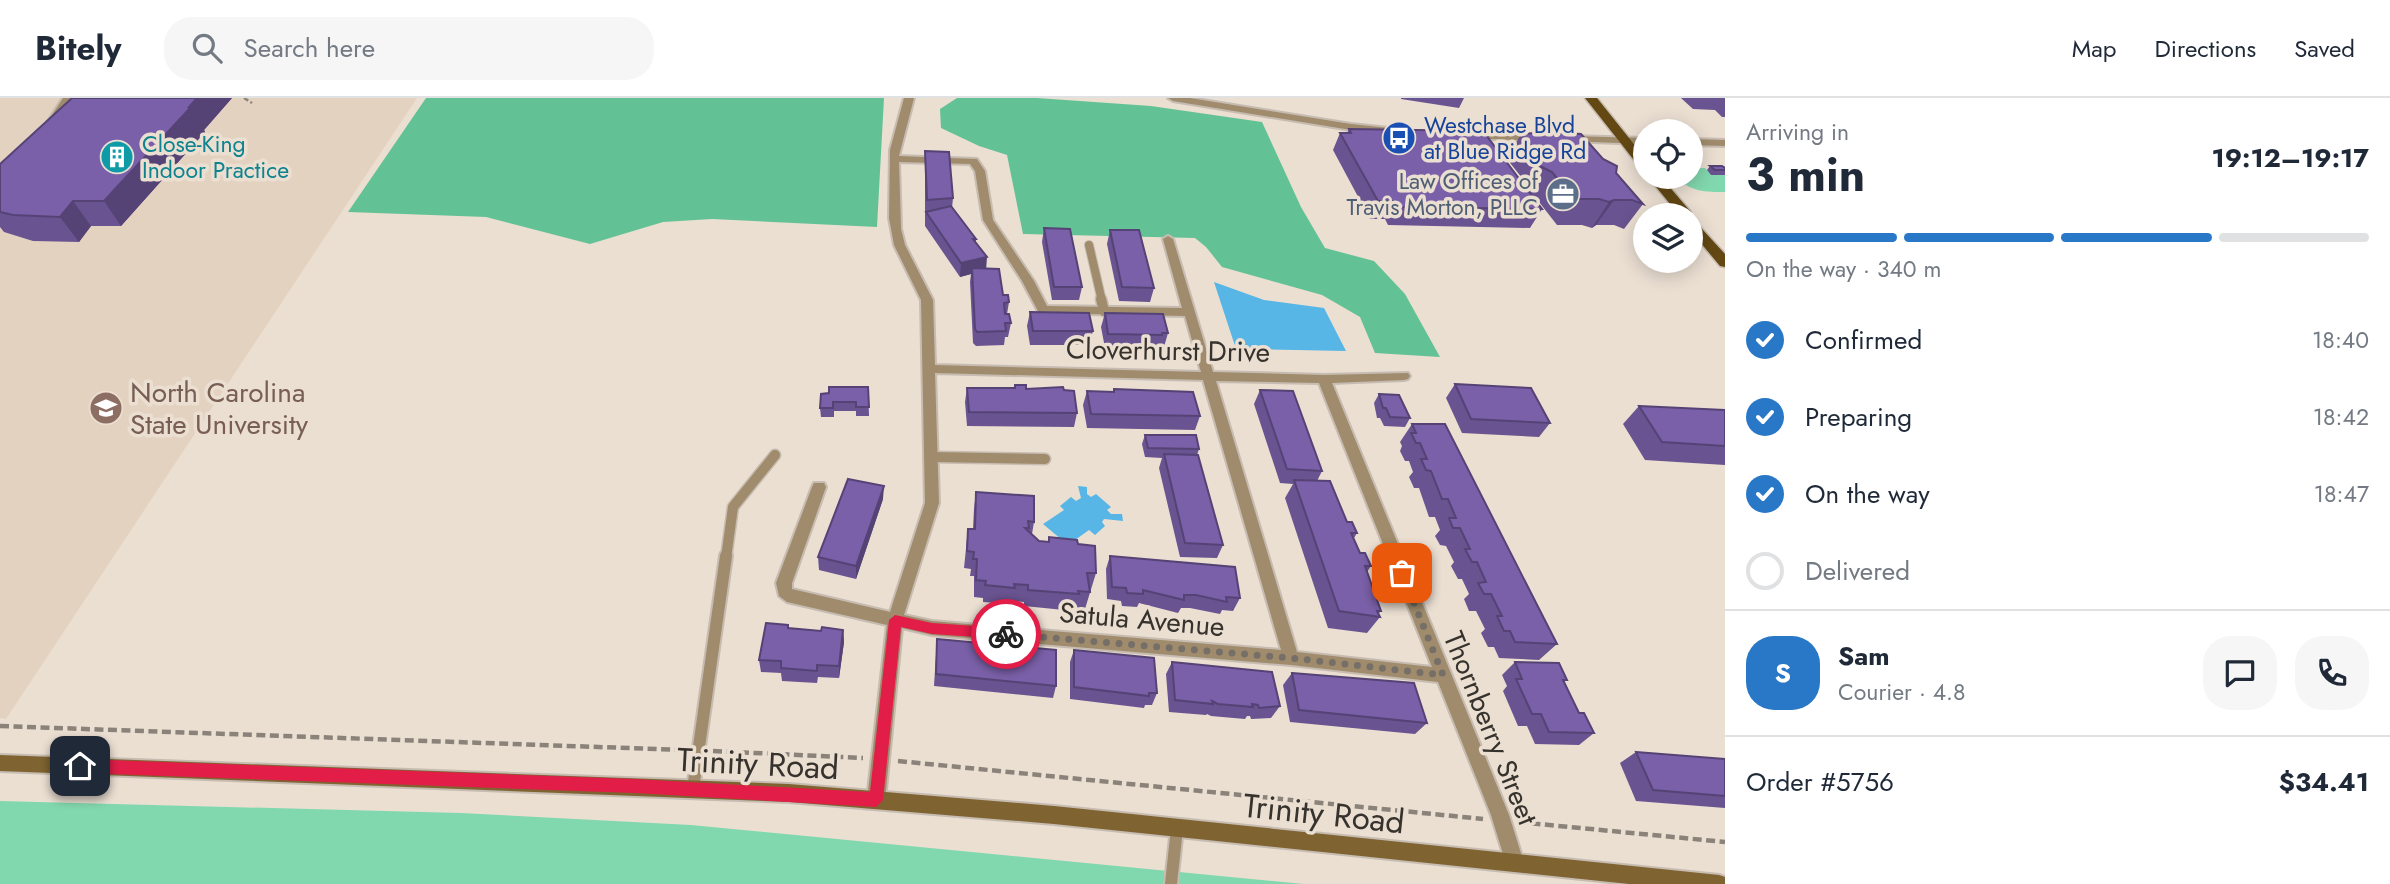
<!DOCTYPE html>
<meta charset="utf-8">
<style>
body{margin:0;font-family:Jost,sans-serif;background:#f6f6f7;color:#1f2937;height:100vh;display:flex;flex-direction:column;font-size:26px;white-space:nowrap}
*{box-sizing:border-box;margin:0}
p{font-size:23px;color:#747a83}
.icon{flex:none;width:38px;height:38px;fill:none;stroke:currentColor;stroke-width:2;stroke-linecap:round;stroke-linejoin:round}
.map{position:relative;flex:1;overflow:hidden}
.sheet{display:flex;flex-direction:column;background:#fff;width:665px}
.sheet>*{flex:none}
.buttons{position:absolute;left:1633px;top:21px;display:grid;gap:14px}
.buttons a{display:grid;place-items:center;width:70px;height:70px;border-radius:50%;background:#fff;box-shadow:0 4px 18px #0003;font-size:35px}
.pin{position:absolute;display:grid;place-items:center;width:60px;height:60px;color:#fff;margin:-30px;border-radius:14px;box-shadow:0 4px 10px #0006}
.courier{position:absolute;display:grid;place-items:center;width:70px;height:70px;margin:-35px;border:5px solid #e11d48;border-radius:50%;background:#fff;color:#222;box-shadow:0 2px 9px #0007}
.overview em{font-style:normal;font-weight:700}
.overview div{display:flex;flex-direction:column-reverse}
.overview{display:flex;align-items:center;justify-content:space-between;height:119px;padding:0 21px}
h1{font-size:46px;font-weight:700;line-height:52px}
.bar{display:grid;grid-template-columns:repeat(4,1fr);gap:10px 7px;align-content:center;height:84px;padding:0 21px}
.bar i{height:9px;border-radius:5px;background:#e0e1e3}
.bar .current{background:#2878c7}
.bar p{grid-column:span 4}
.line{display:flex;align-items:center;gap:18px;padding:0 21px;border-top:2px solid #e0e1e3}
.line div{flex:1}
.round{display:grid;place-items:center;flex:none;width:74px;height:74px;border-radius:28px;background:#f6f6f7}
ol{padding:0 21px;list-style:none}
li{display:flex;align-items:center;gap:21px;height:77px}
li p{margin-inline-start:auto}
li .icon{padding:7px;border-radius:50%;background:#2878c7;color:#fff;stroke-width:4}
li:last-child{color:#747a83}
li i{width:38px;height:38px;border:4px solid #e0e1e3;border-radius:50%}
header{display:flex;align-items:center;gap:42px;box-sizing:border-box;height:98px;padding:0 35px;background:#fff;border-bottom:2px solid #e0e1e3}
header strong{font-size:33px}
nav{display:flex;gap:38px;margin-inline-start:auto;font-size:24px}
.search{width:490px;height:63px;background:#f6f6f7;display:flex;align-items:center;gap:18px;box-sizing:border-box;padding:0 24px;border-radius:28px;color:#747a83;font-size:26px}
main{display:flex;flex:1;min-height:0}
.map>svg:first-child{display:block}
.built{fill:#e4d2c0}
.green{fill:#82d8ae}
.forest{fill:#63c295}
.water{fill:#57b6e5}
.lines{fill:none;stroke-linecap:round;stroke-linejoin:round}
.lane-far2-casing{stroke:#c7bcb1;stroke-width:10}
.lane-far1-casing{stroke:#c7bcb1;stroke-width:13}
.lane-casing{stroke:#c7bcb1;stroke-width:16}
.street-casing{stroke:#c7bcb1;stroke-width:4}
.secondary-casing{stroke:#c7bcb1;stroke-width:4}
.primary-casing{stroke:#c7bcb1;stroke-width:3}
.path-far1{stroke:#8b837a;stroke-width:2.5;stroke-dasharray:5 2.5;stroke-linecap:butt}
.path{stroke:#8b837a;stroke-width:4.5;stroke-dasharray:9 4.5;stroke-linecap:butt}
.lane-far2{stroke:#a08c6c;stroke-width:8}
.lane-far1{stroke:#a08c6c;stroke-width:10}
.lane{stroke:#a08c6c;stroke-width:12}
.street{fill:#a08c6c;fill-rule:evenodd}
.secondary{fill:#7f6331;fill-rule:evenodd}
.primary{fill:#634813;fill-rule:evenodd}
.wall{fill:#695390}
.shaded-wall{fill:#554376}
.building{fill:#7a60a8;stroke:#554376;stroke-width:2}
.route{fill:#e11d48}
.done{stroke:#756f67;stroke-width:7;stroke-dasharray:0 12.6}
.labels{text-anchor:middle;stroke-width:7;stroke-linejoin:round;paint-order:stroke}
.far-transit-label{font-size:23px;fill:#164399;stroke:#ebdfd2;text-anchor:start}
.far-culture-label{font-size:23px;fill:#0d838f;stroke:#ebdfd2;text-anchor:start}
.far-service-label{font-size:23px;fill:#4e5e75;stroke:#ebdfd2;text-anchor:end}
.street-label{font-size:28px;fill:#36322d;stroke:#ebdfd2}
.education-label{font-size:28px;fill:#785e54;stroke:#ebdfd2;text-anchor:start}
.near-street-label{font-size:33px;fill:#36322d;stroke:#ebdfd2}
</style>
<header>
<strong>Bitely</strong>
<div class="search"><svg class="icon" aria-label="search" viewBox="0 0 24 24"><circle cx="10" cy="10" r="6"/><path d="M15 15l6 6"/></svg>Search here</div>
<nav><a>Map</a><a>Directions</a><a>Saved</a></nav>
</header>
<main>
<div class="map">
<svg width="1725" height="786" viewBox="0 0 1725 786">
<rect width="100%" height="100%" fill="#ebdfd2"/>
<polygon class="built" points="0,0 417,0 6,621 0,620"/>
<g class="green">
<path d="M1691,67L1693,70H1705L1712,77L1725,70V94C1706,94 1690,94 1677,79H1690Z"/>
<polygon points="0,703 461,715 691,727 1304,786 0,786"/>
</g>
<g class="forest">
<polygon points="426,0 884,0 877,129 712,121 663,124 590,146 486,119 348,114"/>
<polygon points="957,0 1037,0 1151,8 1262,24 1301,109 1325,150 1374,163 1405,196 1440,259 1375,255 1360,219 1322,197 1222,169 1206,149 1195,140 1023,136 1007,57 979,48 941,30 940,11"/>
</g>
<g class="water">
<polygon points="1214,184 1264,202 1324,210 1346,253 1236,251"/>
<polygon points="1078,388 1087,389 1087,396 1091,399 1096,396 1111,409 1107,412 1111,416 1122,416 1123,423 1104,421 1102,424 1105,428 1095,437 1089,432 1068,447 1043,426 1064,412 1060,408 1071,399 1076,403 1081,400"/>
</g>
<g class="lines">
<defs>
<polyline id="lane-far2" points="1089,147 1102,203"/>
<g id="lane-far1">
<polyline points="1101,201 1104,213"/>
<polyline points="933,359 1045,361"/>
<polyline points="726,460 733,409 775,357"/>
</g>
<g id="lane">
<polyline points="693,691 726,458"/>
<polyline points="1171,786 1177,730"/>
</g>
<g id="street">
<polygon points="63,0 73,0 56,25 50,25 48,23"/>
<path d="M904,0H914L899,58L977,61L985,73L993,122L1034,183L1047,208L1182,210L1163,141L1168,138L1173,141L1213,274L1324,277L1408,275L1410,278L1408,281L1404,282L1332,285L1509,717L1524,765L1522,772L1515,774L1508,772L1491,717L1438,584L1291,567L932,537L902,530L885,702L882,708L876,711L870,708L867,702L887,527L787,504L779,498L776,485L812,389L814,385H824L826,389L792,485V491L890,514L925,405L921,202L894,147L889,120L890,52ZM899,64L970,66L975,73L983,122L1022,183L1039,215L1185,218L1201,274L935,267L933,202L905,147L901,131ZM935,275L1203,282L1281,552L932,523L904,517L939,405ZM1216,283L1319,285L1432,569L1297,554Z"/>
<polygon points="1168,0 1190,0 1351,26 1399,31 1404,34 1399,37 1351,32 1173,3"/>
<polygon points="1468,35 1535,37 1540,40 1535,43 1465,40 1463,38"/>
<polygon points="1569,38 1645,40 1645,46 1566,43 1564,41"/>
<polygon points="1690,41 1725,42 1725,48 1690,47"/>
</g>
<polygon id="secondary" points="0,657 789,686 1054,708 1719,777 1725,779 1725,786 1629,786 1054,726 789,704 0,673"/>
<g id="primary">
<polygon points="1585,0 1597,0 1645,60 1645,72 1641,71"/>
<polygon points="1648,79 1661,79 1691,114 1691,119 1725,156 1725,169 1720,168 1690,132 1690,117 1679,117"/>
</g>
</defs>
<use href="#lane-far2" class="lane-far2-casing"/>
<use href="#lane-far1" class="lane-far1-casing"/>
<use href="#lane" class="lane-casing"/>
<use href="#street" class="street-casing"/>
<use href="#secondary" class="secondary-casing"/>
<use href="#primary" class="primary-casing"/>
<polyline class="path-far1" points="244,0 252,5"/>
<g class="path">
<polyline points="0,628 684,652"/>
<polyline points="713,653 863,660"/>
<polyline points="898,663 1483,721"/>
<polyline points="1518,724 1725,744"/>
</g>
<use href="#lane-far2" class="lane-far2"/>
<use href="#lane-far1" class="lane-far1"/>
<use href="#lane" class="lane"/>
<use href="#street" class="street"/>
<use href="#secondary" class="secondary"/>
<use href="#primary" class="primary"/>
</g>
<g class="wall">
<polygon points="72,0 232,0 204,32 205,34 121,128 91,128 79,144 33,143 4,134 0,129 0,66"/>
<polygon points="1401,0 1464,0 1459,10 1401,1"/>
<polygon points="1681,0 1725,0 1725,19 1722,19 1715,12 1693,11"/>
<polygon points="1349,31 1522,85 1526,85 1507,61 1521,36 1616,75 1643,106 1624,131 1614,127 1596,127 1592,130 1582,127 1557,127 1536,100 1530,96 1542,111 1530,130 1388,127 1385,121 1370,121 1333,52 1340,35 1347,35"/>
<polygon points="925,53 953,100 952,110 976,141 976,145 986,171 1003,197 1009,204 1007,216 1011,225 1008,239 1005,239 1004,247 976,248 973,245 970,184 971,176 960,179 925,128"/>
<polygon points="1710,68 1725,70 1725,77 1711,77 1707,72"/>
<polygon points="1044,130 1082,189 1079,202 1052,202 1042,144"/>
<polygon points="1110,132 1154,190 1150,204 1119,203 1107,146"/>
<polygon points="1030,214 1093,233 1089,247 1030,247 1027,228"/>
<polygon points="1105,215 1168,235 1164,249 1159,249 1158,251 1105,250 1101,229"/>
<polygon points="1455,286 1550,325 1539,339 1462,335 1446,300"/>
<polygon points="1015,287 1026,291 1064,292 1077,315 1074,329 967,328 965,304 967,290 1015,290"/>
<polygon points="868,289 869,318 856,318 856,313 834,313 834,319 821,319 820,310 829,295"/>
<polygon points="1114,291 1200,318 1195,332 1087,330 1083,307 1087,293 1113,294"/>
<polygon points="1260,292 1322,373 1317,383 1347,424 1357,435 1354,440 1360,455 1371,468 1367,474 1381,513 1378,516 1380,519 1367,535 1328,530 1285,400 1293,386 1280,385 1254,306"/>
<polygon points="1379,296 1410,320 1405,329 1384,328 1380,320 1377,320 1374,305"/>
<polygon points="1639,308 1725,312 1725,367 1645,362 1623,326"/>
<polygon points="1412,326 1557,546 1539,562 1499,560 1494,549 1488,549 1481,535 1485,531 1476,513 1469,513 1464,501 1469,496 1462,481 1458,481 1451,468 1454,464 1446,448 1440,447 1435,438 1440,432 1435,419 1429,419 1419,390 1414,390 1409,379 1413,374 1409,363 1405,363 1400,353 1402,348 1400,344"/>
<polygon points="1145,337 1199,351 1197,357 1223,447 1217,460 1180,459 1159,370 1162,360 1145,359 1142,346"/>
<polygon points="976,394 1034,424 1032,436 1039,443 1048,444 1049,439 1078,446 1096,475 1085,511 1075,510 1074,513 1024,508 1024,504 1012,503 1011,506 983,504 983,500 974,499 974,478 970,478 971,471 964,470 968,431 973,431 974,411"/>
<polygon points="883,401 856,481 819,472 818,459"/>
<polygon points="1110,458 1240,500 1233,513 1222,512 1220,516 1190,510 1181,510 1178,515 1139,505 1137,509 1122,508 1121,503 1107,501 1106,471"/>
<polygon points="788,527 789,530 821,533 843,532 844,544 839,580 818,579 817,585 782,583 781,575 761,574 759,562"/>
<polygon points="937,541 1056,588 1053,600 934,588"/>
<polygon points="1074,552 1157,595 1152,607 1145,607 1144,610 1070,601 1070,564"/>
<polygon points="1172,564 1280,608 1271,620 1251,621 1250,618 1247,618 1245,621 1211,618 1207,616 1206,617 1169,614 1166,576"/>
<polygon points="1515,564 1567,582 1564,584 1579,615 1594,635 1579,647 1535,646 1527,628 1518,628 1503,593 1507,588 1502,577"/>
<polygon points="1292,575 1427,625 1415,636 1290,624 1283,587"/>
<polygon points="1636,654 1725,661 1725,710 1636,703 1620,665"/>
</g>
<g class="shaded-wall">
<polygon points="197,0 232,0 204,32 205,34 121,128 104,103"/>
<polygon points="1614,102 1596,127 1592,130 1609,104"/>
<polygon points="73,103 91,128 79,144 60,119"/>
<polygon points="987,159 986,173 972,170 971,176 960,179 961,165"/>
<polygon points="884,388 883,401 856,481 856,468"/>
<polygon points="843,532 844,544 839,580 839,568"/>
</g>
<g class="building">
<polygon points="72,0 197,0 189,9 191,9 104,103 73,103 60,119 13,117 0,114 0,66"/>
<polygon points="1349,31 1483,33 1542,111 1397,109 1394,103 1378,103 1340,35 1351,35"/>
<polygon points="1550,34 1581,36 1603,61 1617,68 1616,75 1643,106 1632,102 1614,102 1609,104 1599,101 1574,101 1552,74 1538,67 1541,60 1521,36"/>
<polygon points="925,53 949,54 953,100 927,102"/>
<polygon points="1710,68 1722,68 1725,70 1725,72 1715,72"/>
<polygon points="951,108 976,141 973,141 987,159 961,165 926,114"/>
<polygon points="1044,130 1070,131 1082,189 1054,189"/>
<polygon points="1110,132 1139,132 1154,190 1122,189"/>
<polygon points="972,170 999,171 1003,197 1008,197 1009,204 1004,205 1005,216 1009,216 1011,225 1005,225 1006,233 977,234 975,231"/>
<polygon points="1030,214 1089,215 1093,233 1033,233"/>
<polygon points="1105,215 1163,216 1168,235 1162,235 1162,237 1108,236"/>
<polygon points="1455,286 1531,290 1550,325 1471,321"/>
<polygon points="1015,287 1026,287 1026,291 1063,289 1064,292 1074,293 1077,315 969,314 967,290 1015,290"/>
<polygon points="829,289 868,289 869,309 856,309 856,304 833,304 833,310 820,310 821,296 829,295"/>
<polygon points="1114,291 1193,294 1200,318 1091,316 1087,293 1114,294"/>
<polygon points="1260,292 1293,293 1322,373 1287,371"/>
<polygon points="1379,296 1399,297 1410,320 1390,319 1386,310 1383,310"/>
<polygon points="1639,308 1725,312 1725,348 1662,344"/>
<polygon points="1412,326 1445,326 1557,546 1515,544 1510,533 1504,533 1497,518 1502,518 1491,496 1484,496 1478,485 1486,484 1477,464 1472,464 1465,451 1470,451 1460,430 1453,430 1449,420 1456,420 1448,401 1442,401 1431,373 1426,372 1421,361 1427,361 1420,345 1416,345 1411,335 1416,335"/>
<polygon points="1145,337 1196,337 1199,351 1148,350"/>
<polygon points="1164,356 1198,357 1223,447 1185,445"/>
<polygon points="848,381 884,388 856,468 818,459"/>
<polygon points="1294,382 1330,383 1347,424 1352,424 1357,435 1351,435 1360,455 1365,455 1371,468 1365,468 1381,513 1377,513 1380,519 1339,513"/>
<polygon points="976,394 1034,398 1034,424 1028,423 1029,430 1025,430 1039,443 1049,444 1049,439 1077,442 1078,446 1095,448 1096,475 1087,475 1090,494 1078,493 1079,496 1028,492 1028,487 1014,486 1015,490 985,487 986,483 976,482 977,461 973,461 974,454 967,453 968,431 975,431"/>
<polygon points="1110,458 1235,469 1240,500 1226,499 1227,504 1196,497 1184,497 1184,502 1143,492 1143,496 1127,495 1126,490 1112,489"/>
<polygon points="766,525 788,527 788,530 821,533 822,529 843,532 839,568 817,567 817,573 781,570 781,563 759,562"/>
<polygon points="937,541 1056,552 1056,588 936,576"/>
<polygon points="1074,552 1154,560 1157,595 1149,595 1149,598 1074,589"/>
<polygon points="1172,564 1272,574 1280,608 1259,610 1258,607 1252,606 1253,609 1218,606 1212,603 1213,606 1175,602"/>
<polygon points="1515,564 1559,565 1567,582 1563,582 1579,615 1584,615 1594,635 1549,634 1541,616 1532,616 1516,581 1522,581"/>
<polygon points="1292,575 1414,585 1427,625 1299,612"/>
<polygon points="1636,654 1725,661 1725,698 1653,692"/>
</g>
<polygon class="route" points="895,517 932,525 1006,530 1012,536 1006,541 932,536 901,529 883,702 876,709 634,695 80,675 73,668 80,661 634,681 870,694 889,522"/>
<g class="lines">
<polyline class="done" points="1006,536 1291,560 1443,577 1402,475"/>
</g>
<defs>
<symbol id="bus-disc" viewBox="-11 -11 22 22"><circle r="9.5" fill="#1a4fb4" stroke="#ebdfd2"/><path d="M-5-6H5V4H4V6H2V4H-2V6H-4V4H-5ZM-3.5-4V0h7V-4ZM-3.5 1.2v1.5H-2V1.2ZM2 1.2v1.5H3.5V1.2Z" fill="#fff"/></symbol>
<symbol id="building-disc" viewBox="-11 -11 22 22"><circle r="9.5" fill="#0f9aa8" stroke="#ebdfd2"/><path d="M-4-6H4V6H1V3H-1V6H-4ZM-2.5-4.3h1.7v1.8h-1.7ZM.8-4.3h1.7v1.8H.8ZM-2.5-1h1.7V.8h-1.7ZM.8-1h1.7V.8H.8Z" fill="#fff"/></symbol>
<symbol id="office-disc" viewBox="-11 -11 22 22"><circle r="9.5" fill="#5c6f8a" stroke="#ebdfd2"/><path d="M-6-3h4V-5.5h4V-3h4V5H-6ZM-1-4.5V-3h2v-1.5ZM-6 0V1H6V0Z" fill="#fff"/></symbol>
<symbol id="university-disc" viewBox="-11 -11 22 22"><circle r="9.5" fill="#8d6e63" stroke="#ebdfd2"/><path d="M0-5L7-2L0 1L-7-2ZM-4 1L0 2.5L4 1V4Q0 6-4 4Z" fill="#fff"/></symbol>
</defs>
<g fill-rule="evenodd">
<use href="#bus-disc" x="1380" y="21" width="38" height="38"/>
<use href="#building-disc" x="98" y="40" width="38" height="38"/>
<use href="#office-disc" x="1544" y="77" width="38" height="38"/>
<use href="#university-disc" x="87" y="291" width="38" height="38"/>
</g>
<g class="labels">
<g class="far-transit-label">
<text x="1424" y="35">Westchase Blvd<tspan x="1424" dy="26">at Blue Ridge Rd</tspan></text>
</g>
<g class="far-culture-label">
<text x="142" y="54">Close-King<tspan x="142" dy="26">Indoor Practice</tspan></text>
</g>
<g class="far-service-label">
<text x="1538" y="91">Law Offices of<tspan x="1538" dy="26">Travis Morton, PLLC</tspan></text>
</g>
<g class="street-label">
<text transform="translate(1168 252) rotate(1)" y="10">Cloverhurst Drive</text>
<text transform="translate(1142 521) rotate(5)" y="10">Satula Avenue</text>
<text transform="translate(1491 630) rotate(68)" y="10">Thornberry Street</text>
</g>
<g class="education-label">
<text x="130" y="304">North Carolina<tspan x="130" dy="32">State University</tspan></text>
</g>
<g class="near-street-label">
<text transform="translate(758 665) rotate(3)" y="12">Trinity Road</text>
<text transform="translate(1324 715) rotate(6)" y="12">Trinity Road</text>
</g>
</g>
</svg>
<div class="buttons">
<a><svg class="icon" aria-label="locate" viewBox="0 0 24 24"><circle cx="12" cy="12" r="6"/><path d="M12 2v4M12 18v4M2 12h4M18 12h4"/></svg></a>
<a><svg class="icon" aria-label="layers" viewBox="0 0 24 24"><path d="M12 4l9 5-9 5-9-5zM3 14l9 5 9-5"/></svg></a>
</div>
<div class="pin" style="left:1402px;top:475px;background:#ea580c"><svg class="icon" aria-label="bag" viewBox="0 0 24 24"><path d="M5 8h14l-1 12H6zM9 8a3 3 0 0 1 6 0"/></svg></div>
<div class="pin" style="left:80px;top:668px;background:#1f2937"><svg class="icon" aria-label="home" viewBox="0 0 24 24"><path d="M3 11l9-7 9 7M6 9v11h12V9"/></svg></div>
<div class="courier" style="left:1006px;top:536px"><svg class="icon" aria-label="bike" viewBox="0 0 24 24"><circle cx="6" cy="16" r="4"/><circle cx="18" cy="16" r="4"/><path d="M6 16l4-8h5l3 8M10 8l3 8H6M13 5h3"/></svg></div>
</div>
<section class="sheet">
<div class="overview"><div><h1>3 min</h1><p>Arriving in</p></div><em>19:12–19:17</em></div>
<div class="bar"><i class="current"></i><i class="current"></i><i class="current"></i><i></i><p>On the way · 340 m</p></div>
<ol>
<li><svg class="icon" aria-label="check" viewBox="0 0 24 24"><path d="M5 12l5 5 9-10"/></svg>Confirmed<p>18:40</p></li>
<li><svg class="icon" aria-label="check" viewBox="0 0 24 24"><path d="M5 12l5 5 9-10"/></svg>Preparing<p>18:42</p></li>
<li><svg class="icon" aria-label="check" viewBox="0 0 24 24"><path d="M5 12l5 5 9-10"/></svg>On the way<p>18:47</p></li>
<li><i></i>Delivered</li>
</ol>
<div class="line" style="height:126px"><b class="round" style="background:#2878c7;color:#fff">S</b><div><b>Sam</b><p>Courier · 4.8</p></div><a class="round"><svg class="icon" aria-label="chat" viewBox="0 0 24 24"><path d="M4 5h16v11H9l-5 4z"/></svg></a><a class="round"><svg class="icon" aria-label="phone" viewBox="0 0 24 24"><path d="M5 4h4l2 5-3 2q2 4 5 5l2-3 5 2v4C11 20 4 13 5 4z"/></svg></a></div>
<div class="line" style="height:91px"><div>Order #5756</div><b>$34.41</b></div>
</section>
</main>
